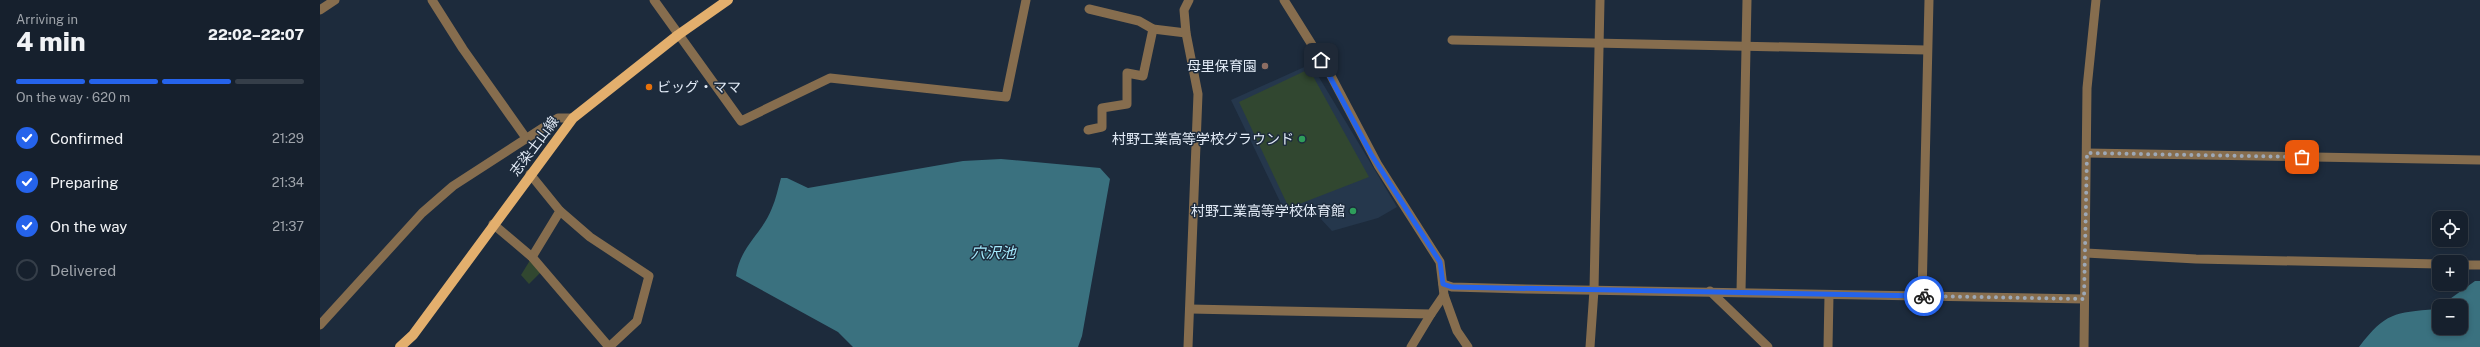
<!DOCTYPE html>
<meta charset="utf-8">
<style>
body{margin:0;font-family:"Public Sans","Noto Sans JP",sans-serif;background:#1f2835;color:#f1f3f6;height:100vh;display:flex;flex-direction:column;font-size:15px;white-space:nowrap}
*{box-sizing:border-box;margin:0}
p{font-size:13px;color:#9ea3aa}
.icon{flex:none;width:22px;height:22px;fill:none;stroke:currentColor;stroke-width:2;stroke-linecap:round;stroke-linejoin:round}
.map{position:relative;flex:1;overflow:hidden}
.drawer{display:flex;flex-direction:column;background:#16202d;width:320px}
.drawer>*{flex:none}
.controls{position:absolute;left:2112px;top:211px;display:grid;gap:8px}
.controls a{display:grid;place-items:center;width:36px;height:36px;border-radius:8px;background:#16202d;box-shadow:0 2px 6px #0003,0 0 0 1px #353e49;font-size:20px}
.pin{position:absolute;display:grid;place-items:center;width:34px;height:34px;color:#fff;margin:-17px;border-radius:8px;box-shadow:0 2px 6px #0006}
.courier{position:absolute;display:grid;place-items:center;width:40px;height:40px;margin:-20px;border:3px solid #2563eb;border-radius:50%;background:#fff;color:#222;box-shadow:0 1px 5px #0007}
.overview em{font-style:normal;font-weight:800}
.overview div{display:flex;flex-direction:column-reverse}
.overview{display:flex;align-items:center;justify-content:space-between;height:68px;padding:0 16px}
h1{font-size:26px;font-weight:800;line-height:30px}
.bar{display:grid;grid-template-columns:repeat(4,1fr);gap:6px 4px;align-content:center;height:48px;padding:0 16px}
.bar i{height:5px;border-radius:3px;background:#353e49}
.bar .on{background:#2563eb}
.bar p{grid-column:span 4}
ol{padding:0 16px;list-style:none}
li{display:flex;align-items:center;gap:12px;height:44px}
li p{margin-inline-start:auto}
li .icon{padding:4px;border-radius:50%;background:#2563eb;color:#fff;stroke-width:4}
li:last-child{color:#9ea3aa}
li i{width:22px;height:22px;border:2px solid #353e49;border-radius:50%}
main{display:flex;flex:1;min-height:0}
.map>svg:first-child{display:block}
.built{fill:#25374c}
.green{fill:#314730}
.water{fill:#3a717f}
.lines{fill:none;stroke-linecap:round;stroke-linejoin:round}
.minor{stroke:#866d4e;stroke-width:9}
.major{stroke:#e3af6d;stroke-width:10}
.done{stroke:#9da8b6;stroke-width:4;stroke-dasharray:0 7.2}
.route{stroke:#2563eb;stroke-width:5}
.education-dot{fill:#8d6e63;stroke:#1d2b3c;stroke-width:1.5}
.food-dot{fill:#e8710a;stroke:#1d2b3c;stroke-width:1.5}
.leisure-dot{fill:#2e9e5b;stroke:#1d2b3c;stroke-width:1.5}
.labels{text-anchor:middle;stroke-width:3;stroke-linejoin:round;paint-order:stroke}
.poi-label{font-size:14px;fill:#e2ebf7;stroke:#1d2b3c;text-anchor:end}
.street-label{font-size:14px;fill:#e2ebf7;stroke:#1d2b3c}
.water-label{font-size:15px;font-style:italic;fill:#a4e9fc;stroke:#1d2b3c}
</style>
<main>
<section class="drawer">
<div class="overview"><div><h1>4 min</h1><p>Arriving in</p></div><em>22:02–22:07</em></div>
<div class="bar"><i class="on"></i><i class="on"></i><i class="on"></i><i></i><p>On the way · 620 m</p></div>
<ol>
<li><svg class="icon" aria-label="check" viewBox="0 0 24 24"><path d="M5 12l5 5 9-10"/></svg>Confirmed<p>21:29</p></li>
<li><svg class="icon" aria-label="check" viewBox="0 0 24 24"><path d="M5 12l5 5 9-10"/></svg>Preparing<p>21:34</p></li>
<li><svg class="icon" aria-label="check" viewBox="0 0 24 24"><path d="M5 12l5 5 9-10"/></svg>On the way<p>21:37</p></li>
<li><i></i>Delivered</li>
</ol>
</section>
<div class="map">
<svg width="2160" height="347" viewBox="0 0 2160 347">
<rect width="100%" height="100%" fill="#1d2b3c"/>
<polygon class="built" points="991,64 1077,207 1058,218 1012,231 988,205 966,214 911,100"/>
<g class="green">
<polygon points="989,69 1049,177 969,208 919,102"/>
<polygon points="212,257 223,270 209,284 201,275"/>
</g>
<g class="water">
<path d="M681,159L780,168L790,179L762,336L758,347H533L518,332L416,276C420,246 442,234 452,208C456,199 458,188 461,178H467L488,188L643,161Z"/>
<path d="M2155,281H2160V347H2039C2066,312 2074,313 2116,309L2119,307V328H2141V306H2120Z"/>
</g>
<g class="lines">
<g class="minor">
<polyline points="112,0 143,49 206,138"/>
<polyline points="334,0 421,121 510,78 686,97 706,0"/>
<polyline points="964,0 1009,72 1058,165 1120,262 1124,295 1137,331 1148,347"/>
<polyline points="769,9 819,21 833,29 866,33"/>
<polyline points="0,10 15,0"/>
<polyline points="1132,40 1607,50"/>
<polyline points="768,130 782,127 782,108 807,104 807,73 823,76 833,29"/>
<polyline points="1767,153 2160,160"/>
<polyline points="210,174 240,211 212,257"/>
<polyline points="240,211 270,237 329,276 317,321 289,347"/>
<polyline points="173,224 212,257 289,347"/>
<polyline points="1766,253 1876,259 2119,264"/>
<polyline points="2141,265 2160,265"/>
<polyline points="1123,284 1132,287 1205,289 1764,299"/>
<polyline points="1390,291 1448,347"/>
<polyline points="1421,292 1427,0"/>
<polyline points="1602,296 1609,0"/>
<polyline points="870,309 1111,314 1124,295"/>
<polyline points="0,325 102,213 133,186 238,118 253,118"/>
<polyline points="868,347 878,94 866,33 864,10 869,0"/>
<polyline points="1091,347 1111,314"/>
<polyline points="1270,347 1274,290 1280,0"/>
<polyline points="1508,347 1509,295"/>
<polyline points="1764,347 1767,88 1776,0"/>
</g>
<polyline class="major" points="80,347 93,335 253,118 358,35 408,0"/>
</g>
<g class="lines">
<polyline class="done" points="1604,296 1764,299 1767,153 1982,157"/>
<polyline class="route" points="1001,60 1051,154 1120,262 1123,284 1132,287 1604,296"/>
</g>
<circle class="education-dot" cx="945" cy="66" r="4"/>
<circle class="food-dot" cx="329" cy="87" r="4"/>
<g class="leisure-dot">
<circle cx="982" cy="139" r="4"/>
<circle cx="1033" cy="211" r="4"/>
</g>
<g class="labels">
<g class="poi-label">
<text x="937" y="71">母里保育園</text>
<text x="337" y="92" text-anchor="start">ビッグ・ママ</text>
<text x="974" y="144">村野工業高等学校グラウンド</text>
<text x="1025" y="216">村野工業高等学校体育館</text>
</g>
<g class="street-label">
<text transform="translate(214 146) rotate(-53)" y="5">志染土山線</text>
</g>
<g class="water-label">
<text x="673" y="258">穴沢池</text>
</g>
</g>
</svg>
<div class="controls">
<a><svg class="icon" aria-label="locate" viewBox="0 0 24 24"><circle cx="12" cy="12" r="6"/><path d="M12 2v4M12 18v4M2 12h4M18 12h4"/></svg></a>
<a>+</a>
<a>−</a>
</div>
<div class="pin" style="left:1982px;top:157px;background:#ea580c"><svg class="icon" aria-label="bag" viewBox="0 0 24 24"><path d="M5 8h14l-1 12H6zM9 8a3 3 0 0 1 6 0"/></svg></div>
<div class="pin" style="left:1001px;top:60px;background:#1f2937"><svg class="icon" aria-label="home" viewBox="0 0 24 24"><path d="M3 11l9-7 9 7M6 9v11h12V9"/></svg></div>
<div class="courier" style="left:1604px;top:296px"><svg class="icon" aria-label="bike" viewBox="0 0 24 24"><circle cx="6" cy="16" r="4"/><circle cx="18" cy="16" r="4"/><path d="M6 16l4-8h5l3 8M10 8l3 8H6M13 5h3"/></svg></div>
</div>
</main>
